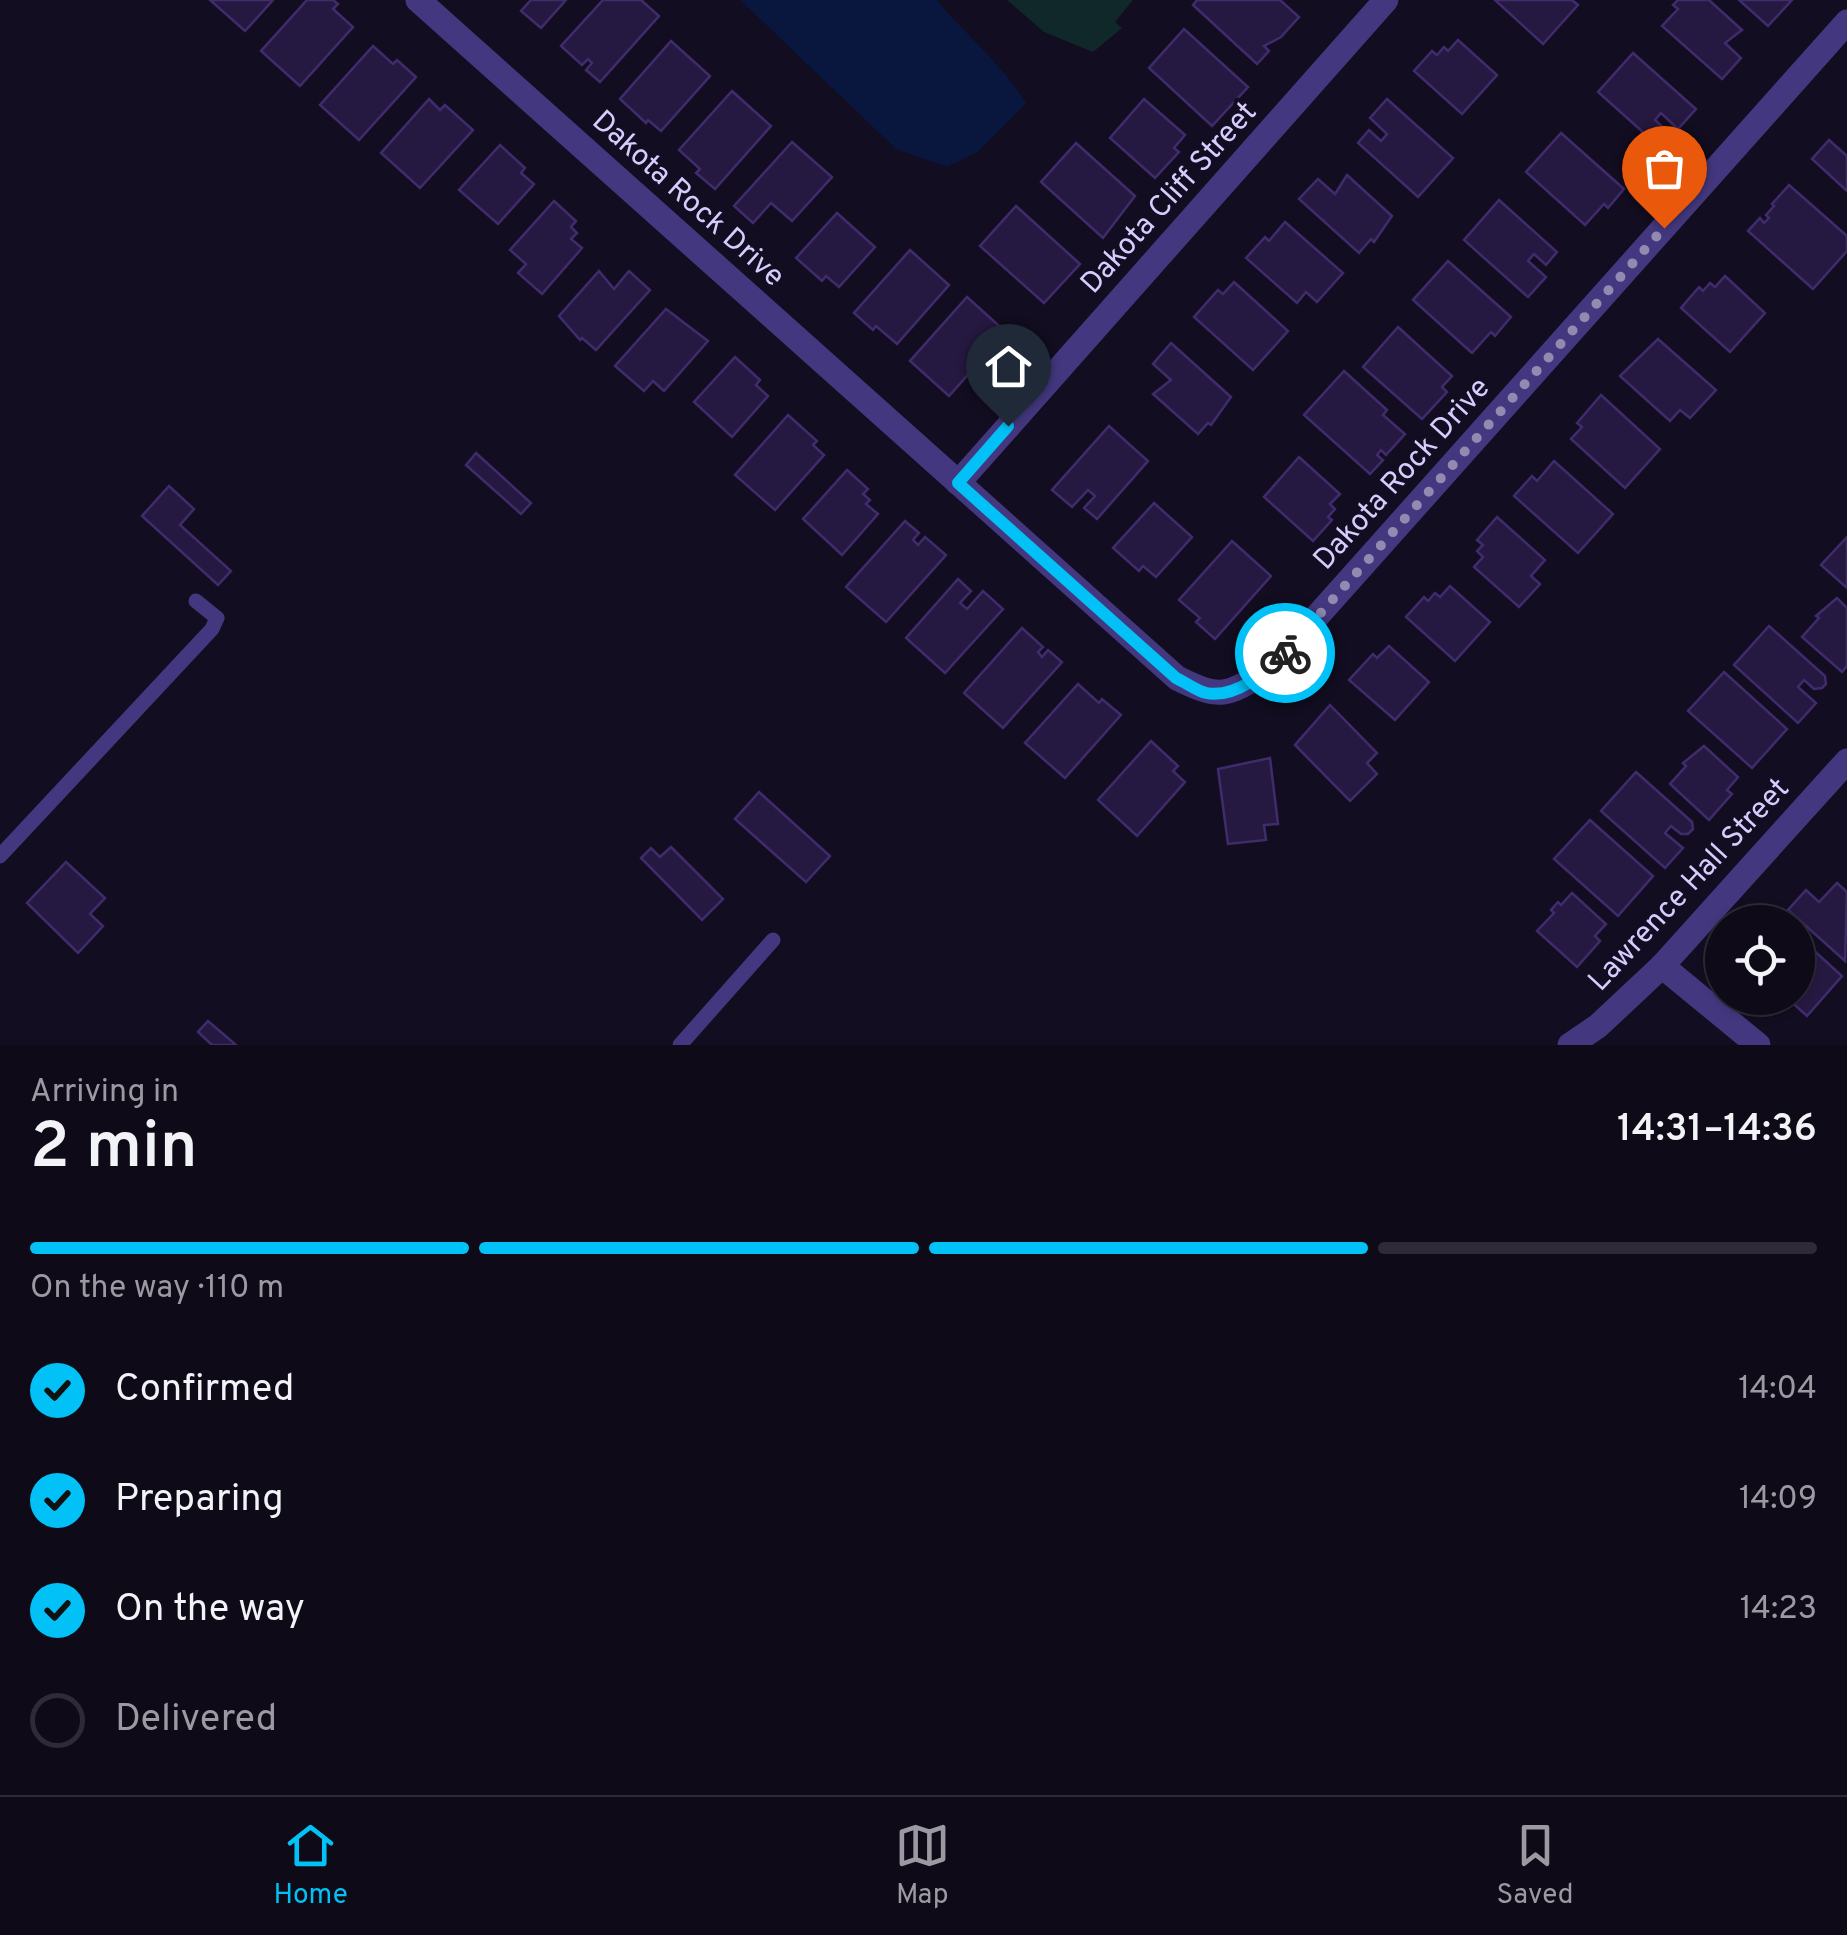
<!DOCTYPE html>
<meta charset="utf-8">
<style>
body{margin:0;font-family:Overpass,sans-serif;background:#171321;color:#f1f3f6;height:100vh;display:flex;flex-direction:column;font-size:38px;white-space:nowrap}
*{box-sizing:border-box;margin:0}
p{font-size:32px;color:#9b9aa2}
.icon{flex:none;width:55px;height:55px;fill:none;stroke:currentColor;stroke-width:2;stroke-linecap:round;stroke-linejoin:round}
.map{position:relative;height:1045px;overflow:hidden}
.side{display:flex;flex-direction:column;background:#0e0a18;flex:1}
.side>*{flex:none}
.tools{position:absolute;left:1705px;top:905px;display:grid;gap:20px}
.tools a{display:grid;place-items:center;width:110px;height:110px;border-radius:50%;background:#0e0a18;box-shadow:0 2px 8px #0004,0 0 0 2px #2e2b37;font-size:50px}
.pin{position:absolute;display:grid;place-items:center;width:85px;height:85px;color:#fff;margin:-102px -42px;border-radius:50% 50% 50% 0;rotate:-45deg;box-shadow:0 0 10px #0007}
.pin .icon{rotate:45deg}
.courier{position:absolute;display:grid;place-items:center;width:100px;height:100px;margin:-50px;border:8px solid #01c1f6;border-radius:50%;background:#fff;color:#222;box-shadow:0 2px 12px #0007}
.headline em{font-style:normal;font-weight:600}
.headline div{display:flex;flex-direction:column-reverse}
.headline{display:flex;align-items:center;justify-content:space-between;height:170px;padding:0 30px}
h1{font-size:65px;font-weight:600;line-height:75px}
.bar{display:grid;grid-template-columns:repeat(4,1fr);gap:15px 10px;align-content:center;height:120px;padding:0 30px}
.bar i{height:12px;border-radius:8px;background:#2e2b37}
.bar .selected{background:#01c1f6}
.bar p{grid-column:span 4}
ol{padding:0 30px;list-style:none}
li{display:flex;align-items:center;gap:30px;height:110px}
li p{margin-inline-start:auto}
li .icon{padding:10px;border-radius:50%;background:#01c1f6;color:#111;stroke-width:4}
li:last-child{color:#9b9aa2}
li i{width:55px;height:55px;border:5px solid #2e2b37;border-radius:50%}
.tabs{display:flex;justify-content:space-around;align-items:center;height:140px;border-top:2px solid #2e2b37;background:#0e0a18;font-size:28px;color:#9b9aa2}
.tabs a{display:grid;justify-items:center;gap:5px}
.tabs .selected{color:#01c1f6}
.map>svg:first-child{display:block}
.green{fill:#10282a}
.water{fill:#09163d}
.building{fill:#261941;stroke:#402b6d;stroke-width:2.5}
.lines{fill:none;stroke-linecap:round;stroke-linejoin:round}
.service{stroke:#43387f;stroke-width:15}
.minor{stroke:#43387f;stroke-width:25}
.done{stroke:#9389b1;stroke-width:10;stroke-dasharray:0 18}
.route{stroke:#01c1f6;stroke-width:12}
.labels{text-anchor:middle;stroke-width:8;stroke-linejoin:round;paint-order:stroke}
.street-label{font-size:30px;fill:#d8ccff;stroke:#120d20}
</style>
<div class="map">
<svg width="1847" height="1045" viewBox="0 0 1847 1045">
<rect width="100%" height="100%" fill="#120d20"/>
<polygon class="green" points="1007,0 1133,0 1115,22 1122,28 1093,52 1044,32"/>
<path class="water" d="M740,0H937C967,37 1001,62 1026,103L977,152L947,167L896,149Z"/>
<g class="building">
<polygon points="210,0 273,0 245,31"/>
<polygon points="307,0 333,0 338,4 333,9 353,27 300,86 261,51"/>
<polygon points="531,0 566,0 541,28 521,11"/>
<polygon points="603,0 641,0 659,16 600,82 586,70 592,63 588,59 582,65 561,46"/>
<polygon points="1197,0 1280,0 1299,17 1281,37 1264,46 1269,51 1257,64 1193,5"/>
<polygon points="1495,0 1572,0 1578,5 1543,44"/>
<polygon points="1678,0 1709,0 1742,30 1725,43 1741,58 1722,79 1662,26 1678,9 1673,5"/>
<polygon points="1739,0 1792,0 1768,26"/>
<polygon points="1184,29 1248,87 1212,126 1149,68"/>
<polygon points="1458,40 1497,75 1462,114 1414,71 1432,51 1437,55 1444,47 1448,51"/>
<polygon points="671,41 710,76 661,131 648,120 646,123 620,99"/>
<polygon points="373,46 393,64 397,60 416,77 359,140 320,105"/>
<polygon points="1633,53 1696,109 1678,129 1661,113 1655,120 1666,130 1655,143 1598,92"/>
<polygon points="732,91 771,126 715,189 696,173 700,169 679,150"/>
<polygon points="429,99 440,110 445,105 473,130 420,188 381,153"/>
<polygon points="1144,99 1185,135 1174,148 1179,152 1155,178 1110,138"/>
<polygon points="1387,99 1453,158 1418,197 1358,143 1369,130 1381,141 1387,134 1370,118"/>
<polygon points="1561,133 1624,189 1608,208 1604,204 1585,225 1526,172"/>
<polygon points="1829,140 1847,156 1847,191 1812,159"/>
<polygon points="792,142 832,177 792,221 771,203 753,223 734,206"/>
<polygon points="1076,143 1135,196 1103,238 1041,182"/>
<polygon points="500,145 525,168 521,173 534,184 498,224 459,190"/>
<polygon points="1347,175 1392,216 1374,242 1371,239 1359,253 1299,199 1318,179 1335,194"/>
<polygon points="1789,185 1847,236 1847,251 1813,289 1748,231 1760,218 1764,223 1769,218 1766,215 1774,206 1772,204"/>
<polygon points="1499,200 1557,252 1546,265 1534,254 1528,261 1546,277 1528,297 1464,240"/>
<polygon points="554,201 576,221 571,227 577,233 571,239 582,248 542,294 518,273 526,264 510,250"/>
<polygon points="1016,206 1080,264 1044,303 980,246"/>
<polygon points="837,213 875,247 839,287 826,276 822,281 796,258"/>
<polygon points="1285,222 1343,273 1317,302 1306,292 1297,303 1246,258 1265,237 1269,241"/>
<polygon points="910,250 949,285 897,344 876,326 873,330 854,313"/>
<polygon points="1448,261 1511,317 1495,336 1491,332 1472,353 1413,300"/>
<polygon points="599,271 614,289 629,271 650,290 596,350 582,338 580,340 559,316"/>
<polygon points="1725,276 1765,313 1730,352 1681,308 1699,287 1703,291 1710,283 1715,287"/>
<polygon points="1234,282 1288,331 1253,370 1194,317 1218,290 1223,294"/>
<polygon points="967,297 1006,332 949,396 910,361"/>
<polygon points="666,309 708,341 664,391 653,381 644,391 615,366"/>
<polygon points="1398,327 1452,376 1442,387 1447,392 1422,419 1363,367"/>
<polygon points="1658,339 1716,390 1690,418 1680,410 1670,421 1620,376"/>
<polygon points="1171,343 1231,397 1211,425 1208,423 1198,434 1153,394 1171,380 1153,364"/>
<polygon points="735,357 760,380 756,385 768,396 732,437 694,402"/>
<polygon points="1344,371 1387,410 1383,415 1405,434 1386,455 1381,450 1377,455 1383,460 1370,474 1304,415"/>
<polygon points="1601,395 1660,449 1625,488 1571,439 1582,427 1577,423"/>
<polygon points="788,415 817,441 813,445 824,455 775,510 735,475"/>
<polygon points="1109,426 1148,461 1097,519 1084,508 1095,496 1088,490 1072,507 1052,490"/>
<polygon points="476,453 531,503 521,514 466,465"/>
<polygon points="1299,457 1340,494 1330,504 1335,509 1328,517 1332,520 1313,541 1264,497"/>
<polygon points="1554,461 1613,514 1578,553 1514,496 1532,476 1537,481"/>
<polygon points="847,470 868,489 863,494 870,500 866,504 878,514 842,555 803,519"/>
<polygon points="169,486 194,509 180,525 231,571 218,585 142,516"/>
<polygon points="1154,503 1192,537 1156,577 1143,566 1139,571 1113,548"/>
<polygon points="1497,517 1545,560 1531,576 1540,584 1519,607 1474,567 1483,557 1477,551 1483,545 1477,540"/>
<polygon points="905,521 919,533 913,540 918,545 925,537 946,555 886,622 846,587"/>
<polygon points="1847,537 1847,588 1821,565"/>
<polygon points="1232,541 1271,576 1215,639 1196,622 1200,618 1179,600"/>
<polygon points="958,579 971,591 960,603 967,609 983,591 1003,609 945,673 906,638"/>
<polygon points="1450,586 1490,622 1455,661 1406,617 1424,597 1428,601 1435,593 1440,597"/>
<polygon points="1837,598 1847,608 1847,666 1842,672 1802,637 1819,618 1816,616"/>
<polygon points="1769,626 1825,676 1826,684 1822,688 1814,689 1804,680 1798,687 1816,703 1798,723 1734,665"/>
<polygon points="1022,628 1043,647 1038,652 1042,657 1048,650 1062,662 1003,728 964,693"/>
<polygon points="1389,646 1429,682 1395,720 1349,680 1373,654 1377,658"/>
<polygon points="1724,672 1787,729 1752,768 1688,711"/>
<polygon points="1078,684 1099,703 1102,699 1121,715 1065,778 1025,743"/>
<polygon points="1330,705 1377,753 1367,763 1377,774 1350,801 1295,745"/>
<polygon points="1151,741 1178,766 1173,771 1185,782 1137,836 1098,800"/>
<polygon points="1704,746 1738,777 1727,790 1732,794 1709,820 1670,784 1686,766 1683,763"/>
<polygon points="1270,758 1278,824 1264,825 1266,840 1228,844 1218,769"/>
<polygon points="1636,772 1692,822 1693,829 1688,834 1681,834 1671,826 1665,833 1683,848 1665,868 1601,811"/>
<polygon points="759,792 830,856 806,882 735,819"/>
<polygon points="1590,820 1653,876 1618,916 1554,859"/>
<polygon points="671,847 723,899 702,920 641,858 651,848 660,857"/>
<polygon points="66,862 105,898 90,914 103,926 78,953 27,903"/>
<polygon points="1837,883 1847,892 1845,961 1788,910 1806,890 1819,902"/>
<polygon points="1572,893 1606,924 1595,936 1600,941 1577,967 1537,931 1554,913 1551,910 1558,902 1561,905"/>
<polygon points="1798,936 1842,976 1807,1016 1787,998 1798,998"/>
<polygon points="208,1021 236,1045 212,1045 198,1032"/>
</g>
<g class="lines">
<g class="service">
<polyline points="0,856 212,629 217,618 196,601"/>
<polyline points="680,1045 773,940"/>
</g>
<g class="minor">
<path d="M418,0L1177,678C1223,701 1228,695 1271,668L1847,22"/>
<polyline points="958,483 1386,0"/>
<polyline points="1662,966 1758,1045"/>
<polyline points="1570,1045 1598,1026 1662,966 1847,761"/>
</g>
</g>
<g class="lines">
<polyline class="done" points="1285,653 1664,228"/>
<path class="route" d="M1008,426L958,483L1176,678C1185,682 1197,691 1206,693C1235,699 1267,672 1285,653"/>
</g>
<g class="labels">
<g class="street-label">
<text transform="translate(1168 197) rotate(-48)" y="10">Dakota Cliff Street</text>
<text transform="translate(689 198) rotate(42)" y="10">Dakota Rock Drive</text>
<text transform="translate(1401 473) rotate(-48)" y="10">Dakota Rock Drive</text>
<text transform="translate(1688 884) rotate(-47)" y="10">Lawrence Hall Street</text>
</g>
</g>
</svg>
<div class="tools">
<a><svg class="icon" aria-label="locate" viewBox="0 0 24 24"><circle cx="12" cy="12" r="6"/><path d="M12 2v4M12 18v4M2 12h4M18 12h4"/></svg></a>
</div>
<div class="pin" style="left:1664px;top:228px;background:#ea580c"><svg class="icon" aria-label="bag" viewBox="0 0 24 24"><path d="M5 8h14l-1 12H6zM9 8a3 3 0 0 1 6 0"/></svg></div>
<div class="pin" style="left:1008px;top:426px;background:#1f2937"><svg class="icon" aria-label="home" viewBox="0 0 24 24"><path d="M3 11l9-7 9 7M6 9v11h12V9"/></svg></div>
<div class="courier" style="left:1285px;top:653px"><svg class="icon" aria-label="bike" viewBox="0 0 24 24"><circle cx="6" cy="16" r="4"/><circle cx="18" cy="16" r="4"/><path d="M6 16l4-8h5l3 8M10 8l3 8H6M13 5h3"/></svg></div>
</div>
<section class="side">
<div class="headline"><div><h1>2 min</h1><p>Arriving in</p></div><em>14:31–14:36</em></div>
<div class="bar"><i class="selected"></i><i class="selected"></i><i class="selected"></i><i></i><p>On the way · 110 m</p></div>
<ol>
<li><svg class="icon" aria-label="check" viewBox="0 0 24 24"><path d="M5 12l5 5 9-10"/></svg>Confirmed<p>14:04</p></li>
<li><svg class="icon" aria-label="check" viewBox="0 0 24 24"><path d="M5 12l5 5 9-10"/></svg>Preparing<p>14:09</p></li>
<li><svg class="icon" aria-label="check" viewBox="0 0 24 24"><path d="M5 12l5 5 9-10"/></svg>On the way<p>14:23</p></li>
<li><i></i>Delivered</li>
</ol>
</section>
<nav class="tabs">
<a class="selected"><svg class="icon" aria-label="home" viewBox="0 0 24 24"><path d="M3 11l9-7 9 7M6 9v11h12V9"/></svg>Home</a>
<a><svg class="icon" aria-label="map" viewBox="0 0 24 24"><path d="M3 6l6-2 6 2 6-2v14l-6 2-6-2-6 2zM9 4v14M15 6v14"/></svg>Map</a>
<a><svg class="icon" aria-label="saved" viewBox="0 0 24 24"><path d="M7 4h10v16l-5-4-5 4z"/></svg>Saved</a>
</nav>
